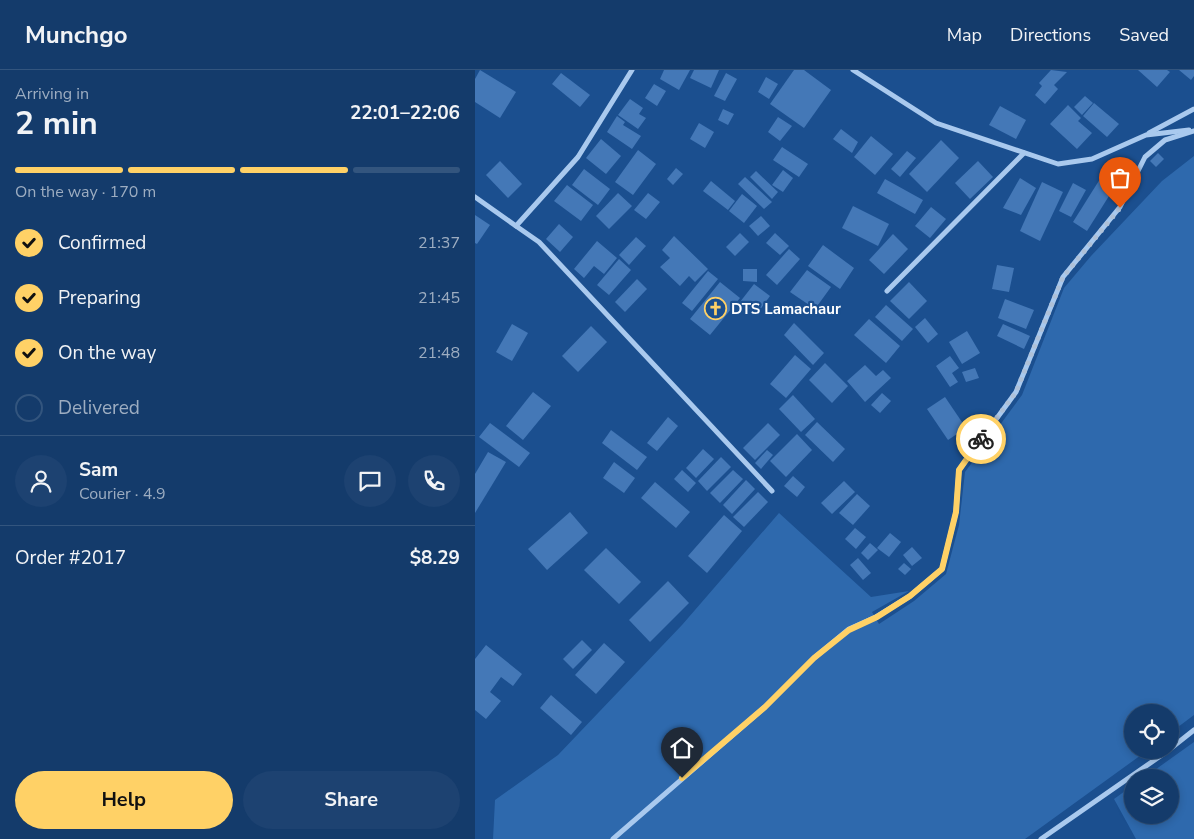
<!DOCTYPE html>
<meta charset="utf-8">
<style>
body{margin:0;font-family:"Nunito Sans",sans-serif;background:#1d4271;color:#f1f3f6;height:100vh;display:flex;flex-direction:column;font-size:19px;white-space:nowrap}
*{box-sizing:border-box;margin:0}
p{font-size:16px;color:#9dadc1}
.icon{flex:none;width:28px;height:28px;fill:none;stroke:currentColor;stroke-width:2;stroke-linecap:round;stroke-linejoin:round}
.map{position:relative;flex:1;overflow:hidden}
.drawer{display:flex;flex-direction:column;background:#143b6b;width:475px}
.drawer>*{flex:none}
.tools{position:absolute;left:649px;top:634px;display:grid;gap:10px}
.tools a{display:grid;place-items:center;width:55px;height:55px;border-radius:50%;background:#143b6b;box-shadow:0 2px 8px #0003,0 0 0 1px #33557e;font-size:25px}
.pin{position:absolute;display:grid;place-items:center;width:42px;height:42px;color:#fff;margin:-51px -21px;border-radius:50% 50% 50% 0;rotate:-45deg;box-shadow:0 0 5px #0007}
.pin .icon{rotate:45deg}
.courier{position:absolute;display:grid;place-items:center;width:50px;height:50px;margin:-25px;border:4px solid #ffd166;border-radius:50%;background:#fff;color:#222;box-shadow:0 1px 6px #0007}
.headline em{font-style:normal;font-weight:700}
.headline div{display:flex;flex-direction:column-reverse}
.headline{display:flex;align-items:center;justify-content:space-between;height:85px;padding:0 15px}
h1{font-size:32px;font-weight:700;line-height:38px}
.bar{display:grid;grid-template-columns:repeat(4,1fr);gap:8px 5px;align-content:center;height:60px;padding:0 15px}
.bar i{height:6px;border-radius:4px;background:#33557e}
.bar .active{background:#ffd166}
.bar p{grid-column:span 4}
.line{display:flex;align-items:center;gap:12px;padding:0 15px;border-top:1px solid #33557e}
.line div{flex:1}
.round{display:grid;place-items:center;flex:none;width:52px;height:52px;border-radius:26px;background:#1d4271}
ol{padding:0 15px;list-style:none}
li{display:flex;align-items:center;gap:15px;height:55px}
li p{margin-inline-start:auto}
li .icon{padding:5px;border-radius:50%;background:#ffd166;color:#111;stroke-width:4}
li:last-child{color:#9dadc1}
li i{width:28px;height:28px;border:2px solid #33557e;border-radius:50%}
.button{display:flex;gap:10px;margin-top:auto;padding:10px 15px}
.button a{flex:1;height:58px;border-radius:30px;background:#ffd166;color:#111;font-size:20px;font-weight:700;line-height:58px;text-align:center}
.button a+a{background:#1d4271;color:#f1f3f6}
header{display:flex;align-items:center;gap:30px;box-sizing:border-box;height:70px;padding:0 25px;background:#143b6b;border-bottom:1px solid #33557e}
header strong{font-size:24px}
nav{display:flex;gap:28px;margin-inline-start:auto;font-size:18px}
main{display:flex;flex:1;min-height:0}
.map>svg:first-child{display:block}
.green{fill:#2e69ad}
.building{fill:#4478b7}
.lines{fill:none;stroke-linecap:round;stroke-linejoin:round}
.minor{stroke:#a9c9ee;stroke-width:5}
.done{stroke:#afc1d8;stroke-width:5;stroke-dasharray:0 9}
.route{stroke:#ffd166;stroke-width:6}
.labels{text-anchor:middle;stroke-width:4.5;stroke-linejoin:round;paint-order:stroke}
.poi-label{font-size:15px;font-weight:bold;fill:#fff;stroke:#1b4f8f;text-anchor:start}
</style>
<header>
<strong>Munchgo</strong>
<nav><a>Map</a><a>Directions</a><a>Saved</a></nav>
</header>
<main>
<section class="drawer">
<div class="headline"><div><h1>2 min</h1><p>Arriving in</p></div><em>22:01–22:06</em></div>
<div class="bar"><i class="active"></i><i class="active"></i><i class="active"></i><i></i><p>On the way · 170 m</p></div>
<ol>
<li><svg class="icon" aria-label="check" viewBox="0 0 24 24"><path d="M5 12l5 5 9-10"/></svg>Confirmed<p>21:37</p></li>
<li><svg class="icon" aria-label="check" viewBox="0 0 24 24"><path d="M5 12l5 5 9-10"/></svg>Preparing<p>21:45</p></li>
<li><svg class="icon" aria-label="check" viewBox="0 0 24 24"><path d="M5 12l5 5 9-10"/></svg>On the way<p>21:48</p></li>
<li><i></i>Delivered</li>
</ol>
<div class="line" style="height:90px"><a class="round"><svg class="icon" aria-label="person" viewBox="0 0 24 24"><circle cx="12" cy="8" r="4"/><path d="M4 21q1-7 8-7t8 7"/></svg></a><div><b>Sam</b><p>Courier · 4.9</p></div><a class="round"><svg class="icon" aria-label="chat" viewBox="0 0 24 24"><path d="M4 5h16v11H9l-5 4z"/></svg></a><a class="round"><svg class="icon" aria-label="phone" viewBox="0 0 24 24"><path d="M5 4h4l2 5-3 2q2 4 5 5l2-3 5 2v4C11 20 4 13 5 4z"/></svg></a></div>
<div class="line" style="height:65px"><div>Order #2017</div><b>$8.29</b></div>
<div class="button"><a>Help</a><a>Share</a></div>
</section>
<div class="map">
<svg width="719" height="769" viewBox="0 0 719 769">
<rect width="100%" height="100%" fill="#1b4f8f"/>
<g class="green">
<polygon points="719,86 719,645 695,663 695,642 658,642 658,680 673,680 550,769 18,769 20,730 83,685 207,555 304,443 396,527 434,521 397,542 404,554 439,531 471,504 484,455 490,402 547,325 589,218 616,186 687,111"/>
<polygon points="719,672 719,769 661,769 639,729 657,716 658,745 695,745 695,708 670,707"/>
</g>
<g class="building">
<polygon points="5,0 41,22 25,48 0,32 0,9"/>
<polygon points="189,0 215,0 204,20 185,9"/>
<polygon points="219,0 244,0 236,18 215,8"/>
<polygon points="319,0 329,0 356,20 329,58 295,34"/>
<polygon points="576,0 592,2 579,15 583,19 570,34 560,25 567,16 564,13"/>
<polygon points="663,0 692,0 695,2 682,17"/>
<polygon points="704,0 719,0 719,6 716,10"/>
<polygon points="86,3 115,25 105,37 77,14"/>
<polygon points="251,3 262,9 250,31 239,26"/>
<polygon points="291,7 303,14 294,29 283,22"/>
<polygon points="179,14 191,21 182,36 170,28"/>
<polygon points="610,26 618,33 607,45 599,37"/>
<polygon points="155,29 168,38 164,44 171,48 163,59 143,45"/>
<polygon points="619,33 644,54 632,67 608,46"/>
<polygon points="593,35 606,48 603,51 617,63 602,79 575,54"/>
<polygon points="525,36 551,50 541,69 514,55"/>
<polygon points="248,39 259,44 253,55 243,50"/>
<polygon points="142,46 150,52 148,55 166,66 157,79 132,62"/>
<polygon points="303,47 317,56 305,71 293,62"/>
<polygon points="224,53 239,62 230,78 215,69"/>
<polygon points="366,59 383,72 377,83 358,69"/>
<polygon points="396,66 418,84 400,105 379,87"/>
<polygon points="126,69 146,86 131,104 111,88"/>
<polygon points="466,70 484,88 452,122 434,104"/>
<polygon points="307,77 333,94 324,107 298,90"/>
<polygon points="163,80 181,94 158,125 140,112"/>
<polygon points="432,81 441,88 425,107 416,99"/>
<polygon points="683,83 689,89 681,97 675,91"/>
<polygon points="25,91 47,114 33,128 11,105"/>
<polygon points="503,91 518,107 495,129 480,113"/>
<polygon points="201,98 208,104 198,115 192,109"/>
<polygon points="109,99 135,119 123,135 97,115"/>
<polygon points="308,100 318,108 308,122 297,115"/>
<polygon points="281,101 303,122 297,129 275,107"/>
<polygon points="270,107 297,132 289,139 263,114"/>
<polygon points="545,108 561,118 546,145 528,138"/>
<polygon points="410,109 448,130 440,144 402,123"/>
<polygon points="625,109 639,118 612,161 598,152"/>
<polygon points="236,111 260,131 253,140 228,121"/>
<polygon points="567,112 588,122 565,171 545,161"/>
<polygon points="598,113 611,120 596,147 584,141"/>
<polygon points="92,115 118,135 106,151 79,131"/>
<polygon points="143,123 157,136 134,159 121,146"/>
<polygon points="173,123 185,132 171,149 159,140"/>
<polygon points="267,124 282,136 269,153 254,141"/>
<polygon points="378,136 414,154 403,176 367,158"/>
<polygon points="456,137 471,149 455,168 440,156"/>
<polygon points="0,145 15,155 2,174 0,173"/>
<polygon points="286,146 295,156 283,166 274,156"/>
<polygon points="84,154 98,167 85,182 71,169"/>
<polygon points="265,163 274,172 260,186 251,177"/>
<polygon points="300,163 314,176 305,185 291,173"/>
<polygon points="418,164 433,179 409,204 394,190"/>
<polygon points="199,166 233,199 220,212 214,206 205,216 185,197 195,188 187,180"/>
<polygon points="161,167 171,176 154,195 144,185"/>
<polygon points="122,171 142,188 129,204 119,196 109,208 99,199"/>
<polygon points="348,175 379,198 365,219 333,196"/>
<polygon points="314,179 325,189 302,215 291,205"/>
<polygon points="144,189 156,200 134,225 122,215"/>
<polygon points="522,195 539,198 534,222 517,219"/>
<polygon points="268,199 282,199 282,212 268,211"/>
<polygon points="332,200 356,217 340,239 315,222"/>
<polygon points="233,201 243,209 217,241 207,233"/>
<polygon points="162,209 172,219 150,242 140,232"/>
<polygon points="245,212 265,228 235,265 215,249"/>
<polygon points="434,212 452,231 434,249 415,231"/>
<polygon points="279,214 295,226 282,244 265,232"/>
<polygon points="530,229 559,240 551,259 523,248"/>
<polygon points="411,235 438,259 427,271 400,247"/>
<polygon points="450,248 463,264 453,273 440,257"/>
<polygon points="394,249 425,276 411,293 379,265"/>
<polygon points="319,253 349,283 338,295 309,265"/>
<polygon points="37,254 53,263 37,291 21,282"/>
<polygon points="528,254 555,266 549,279 522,266"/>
<polygon points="116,256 132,272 103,302 87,286"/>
<polygon points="492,261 505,283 487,294 474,272"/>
<polygon points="320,285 336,299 311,328 295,314"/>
<polygon points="475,286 484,298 477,303 483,312 475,317 461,296"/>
<polygon points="350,293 373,316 357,333 334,310"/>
<polygon points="390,295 401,306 408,300 416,308 390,332 372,311"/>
<polygon points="500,298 504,308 491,312 487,302"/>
<polygon points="58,322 76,336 48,370 31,356"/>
<polygon points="407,323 416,331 405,343 396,335"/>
<polygon points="318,325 340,349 326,362 304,339"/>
<polygon points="470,327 491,358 473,370 452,339"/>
<polygon points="193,347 203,356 182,381 172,373"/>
<polygon points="342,352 370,379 358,392 330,365"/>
<polygon points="15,353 55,383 44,397 4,367"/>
<polygon points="293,353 305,365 280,390 268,378"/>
<polygon points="136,360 172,387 162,400 127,373"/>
<polygon points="322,364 337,380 311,407 295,391"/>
<polygon points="228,379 239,389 221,408 211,398"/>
<polygon points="292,380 298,385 286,399 280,393"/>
<polygon points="13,382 31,392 0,443 0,404"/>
<polygon points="246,387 256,397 232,421 223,411"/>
<polygon points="139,392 160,408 149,423 128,408"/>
<polygon points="207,400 221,413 213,422 199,409"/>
<polygon points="258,400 268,409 245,433 235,423"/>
<polygon points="318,406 330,417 322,427 309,416"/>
<polygon points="271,410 280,419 257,444 248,435"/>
<polygon points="369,411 380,422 357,444 346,433"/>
<polygon points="180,412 215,442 201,458 166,428"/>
<polygon points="283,422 293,432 269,457 258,447"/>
<polygon points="382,424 395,436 378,455 364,443"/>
<polygon points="95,442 113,463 72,500 53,479"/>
<polygon points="249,445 267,461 232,503 213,486"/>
<polygon points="380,458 391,467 381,479 370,469"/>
<polygon points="415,463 426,472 414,487 402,478"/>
<polygon points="395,473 403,480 393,490 386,483"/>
<polygon points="437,477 447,488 437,496 428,485"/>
<polygon points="131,478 166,512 144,534 109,500"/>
<polygon points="383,488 396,503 388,510 375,495"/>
<polygon points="429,493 436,499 430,505 423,499"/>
<polygon points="193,511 214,533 175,572 154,550"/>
<polygon points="107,570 117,580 98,599 88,589"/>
<polygon points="129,573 150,592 121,624 100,605"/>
<polygon points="11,575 47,604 38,616 26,607 15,622 26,631 11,649 0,640 0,589"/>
<polygon points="76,625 107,652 96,665 65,638"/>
</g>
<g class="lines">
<g class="minor">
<polyline points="157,0 103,87 41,156 64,172 297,421"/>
<polyline points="378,0 461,53 583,94 617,89 671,65 714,60"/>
<polyline points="674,63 719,39"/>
<polyline points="0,127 41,156"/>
<polyline points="412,221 549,83"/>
<polyline points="695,679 719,660"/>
<polyline points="138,769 290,637 339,588 374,559 401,547 435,526 467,499 481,442 484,400 541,322 588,207 645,137 670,87 690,70 719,61"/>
<polyline points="566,769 694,680"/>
</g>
</g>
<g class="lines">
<polyline class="done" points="506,369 541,322 588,207 645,138"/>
<polyline class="route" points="207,708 290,637 339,588 374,560 402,547 435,526 467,499 481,442 484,400 506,369"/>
</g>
<defs>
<symbol id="church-ring" viewBox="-11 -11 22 22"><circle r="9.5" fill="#1b4f8f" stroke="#ffd166" stroke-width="1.5"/><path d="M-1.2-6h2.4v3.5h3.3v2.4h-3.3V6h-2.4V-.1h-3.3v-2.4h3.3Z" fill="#ffd166"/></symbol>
</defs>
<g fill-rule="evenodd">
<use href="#church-ring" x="228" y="226" width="25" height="25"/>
</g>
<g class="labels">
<g class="poi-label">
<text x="256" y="244">DTS Lamachaur</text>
</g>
</g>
</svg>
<div class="tools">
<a><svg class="icon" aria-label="locate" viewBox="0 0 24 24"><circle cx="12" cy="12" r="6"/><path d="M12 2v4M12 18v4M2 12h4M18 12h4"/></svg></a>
<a><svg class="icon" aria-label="layers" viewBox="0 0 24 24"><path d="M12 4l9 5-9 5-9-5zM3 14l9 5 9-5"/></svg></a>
</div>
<div class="pin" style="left:645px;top:138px;background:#ea580c"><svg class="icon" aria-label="bag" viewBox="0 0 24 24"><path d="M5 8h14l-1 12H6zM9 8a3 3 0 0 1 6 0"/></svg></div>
<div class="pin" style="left:207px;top:708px;background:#1f2937"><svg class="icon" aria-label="home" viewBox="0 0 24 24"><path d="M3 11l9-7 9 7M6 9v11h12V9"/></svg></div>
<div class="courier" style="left:506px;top:369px"><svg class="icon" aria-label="bike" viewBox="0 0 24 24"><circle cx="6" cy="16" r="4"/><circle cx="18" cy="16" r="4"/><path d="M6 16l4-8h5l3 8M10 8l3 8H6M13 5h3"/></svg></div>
</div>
</main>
